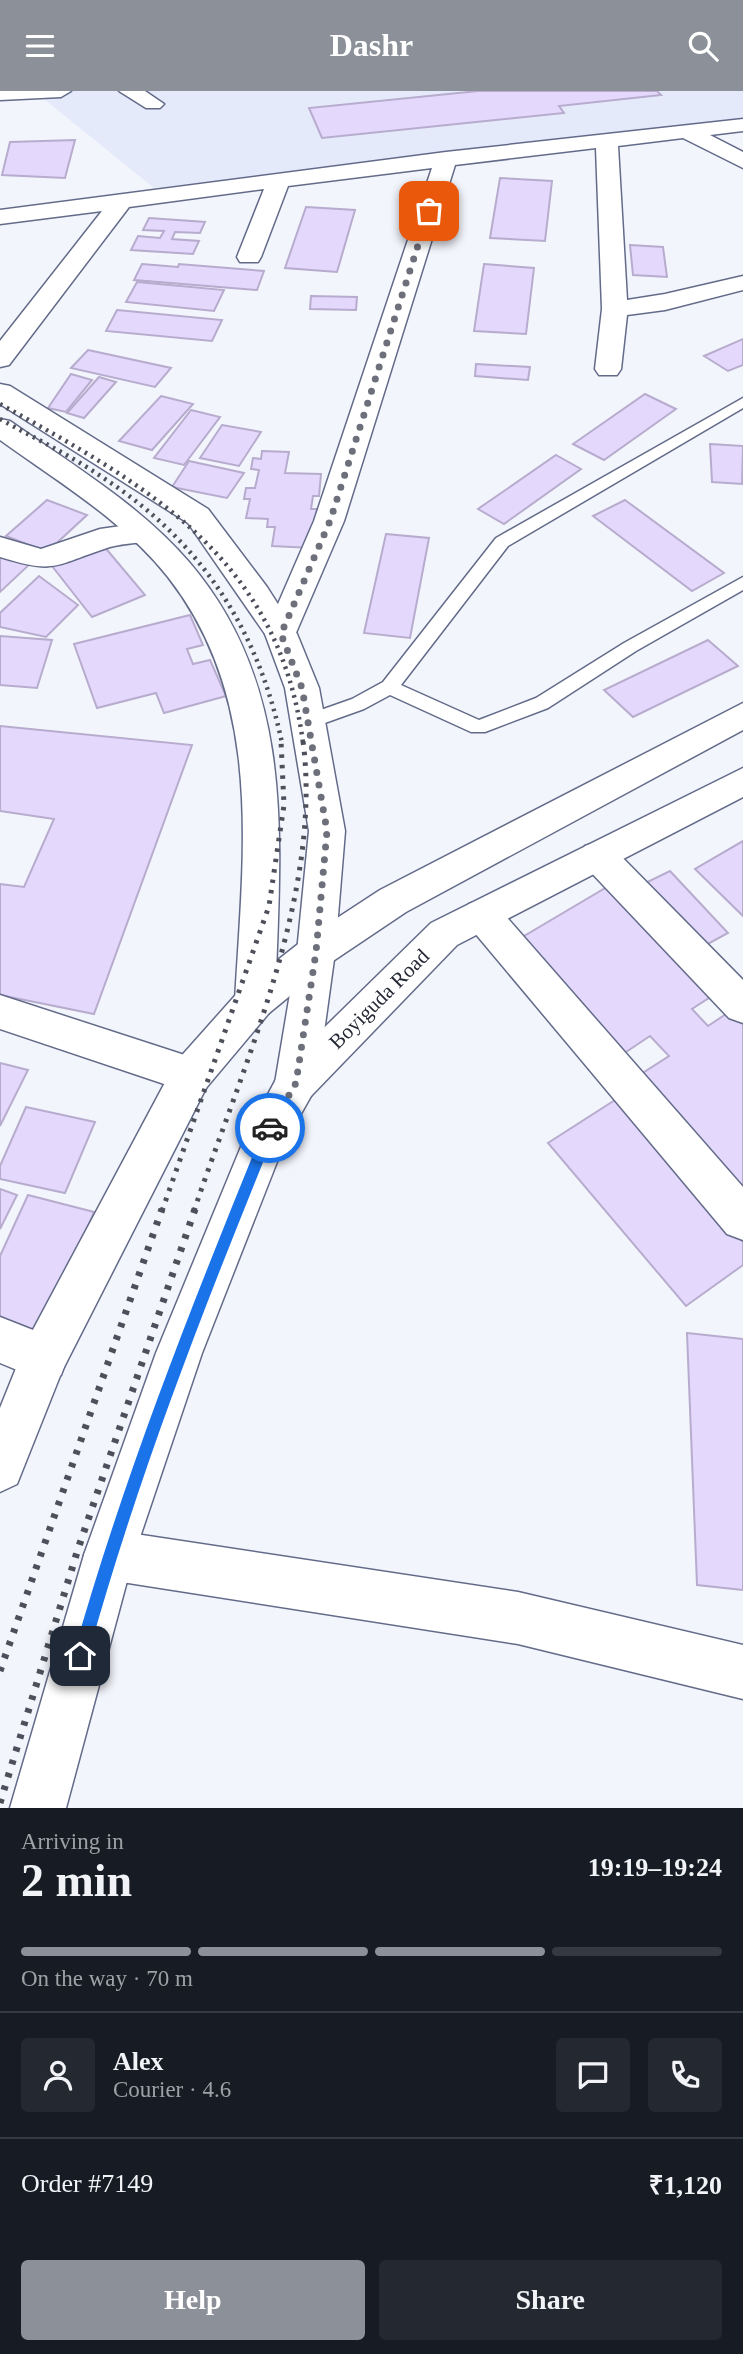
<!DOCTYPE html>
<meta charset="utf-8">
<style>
body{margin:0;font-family:Georgia,serif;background:#242831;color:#f1f3f6;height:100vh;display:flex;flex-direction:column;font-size:26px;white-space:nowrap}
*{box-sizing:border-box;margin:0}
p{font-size:23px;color:#9ea1a6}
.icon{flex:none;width:38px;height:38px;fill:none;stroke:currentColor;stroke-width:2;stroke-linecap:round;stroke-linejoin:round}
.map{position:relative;height:1717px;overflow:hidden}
.details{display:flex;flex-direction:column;background:#171b24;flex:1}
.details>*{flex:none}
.pin{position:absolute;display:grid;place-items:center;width:60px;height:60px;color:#fff;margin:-30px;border-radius:14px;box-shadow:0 4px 10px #0006}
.courier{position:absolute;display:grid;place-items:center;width:70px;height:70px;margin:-35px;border:5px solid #1a73e8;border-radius:50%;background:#fff;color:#222;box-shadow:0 2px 9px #0007}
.summary em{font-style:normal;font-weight:700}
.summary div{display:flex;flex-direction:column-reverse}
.summary{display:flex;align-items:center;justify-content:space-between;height:119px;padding:0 21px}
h1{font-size:46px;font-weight:700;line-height:52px}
.bar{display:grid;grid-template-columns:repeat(4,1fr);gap:10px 7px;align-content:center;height:84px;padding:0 21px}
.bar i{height:9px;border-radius:5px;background:#363941}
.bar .current{background:#8c9099}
.bar p{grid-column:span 4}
.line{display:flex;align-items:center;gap:18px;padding:0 21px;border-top:2px solid #363941}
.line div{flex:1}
.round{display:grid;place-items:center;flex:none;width:74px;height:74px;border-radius:7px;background:#242831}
.cta{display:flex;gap:14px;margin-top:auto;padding:14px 21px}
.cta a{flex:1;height:80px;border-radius:7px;background:#8c9099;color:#fff;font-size:28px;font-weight:700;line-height:80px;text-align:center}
.cta a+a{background:#242831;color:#f1f3f6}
header{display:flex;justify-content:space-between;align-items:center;height:91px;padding:0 21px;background:#8c9099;color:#fff;font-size:32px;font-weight:700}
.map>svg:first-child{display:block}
.built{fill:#e5eafb}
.building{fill:#e4d9fc;stroke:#b7accd;stroke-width:2}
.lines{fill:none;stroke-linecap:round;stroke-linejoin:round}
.service-casing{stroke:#636b89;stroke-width:3}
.minor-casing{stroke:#636b89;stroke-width:3}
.tertiary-casing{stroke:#636b89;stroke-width:3}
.primary-casing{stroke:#636b89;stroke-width:3}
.service{fill:#fff;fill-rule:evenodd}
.minor{fill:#fff;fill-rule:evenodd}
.tertiary{fill:#fff;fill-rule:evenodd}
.primary{fill:#fff;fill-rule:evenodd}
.rail-far2{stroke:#4d505b;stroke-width:4.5;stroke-dasharray:2.5 5;stroke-linecap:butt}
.rail-far1{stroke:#4d505b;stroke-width:5;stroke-dasharray:3.5 7;stroke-linecap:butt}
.rail{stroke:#4d505b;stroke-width:7;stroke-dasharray:4.5 9;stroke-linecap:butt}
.route{fill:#1a73e8}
.done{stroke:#6d707b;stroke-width:7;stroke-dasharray:0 12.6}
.labels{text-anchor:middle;stroke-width:7;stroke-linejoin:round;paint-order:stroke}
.street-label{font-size:21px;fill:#252935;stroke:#fff}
</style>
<header><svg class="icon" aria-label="menu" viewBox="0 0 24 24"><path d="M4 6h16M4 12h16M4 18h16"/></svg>Dashr<svg class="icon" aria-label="search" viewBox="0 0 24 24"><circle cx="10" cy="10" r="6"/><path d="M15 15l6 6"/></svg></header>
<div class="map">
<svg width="743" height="1717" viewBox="0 0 743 1717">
<rect width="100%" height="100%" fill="#f3f5fc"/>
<polygon class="built" points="34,0 743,0 743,30 154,97"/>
<g class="building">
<polygon points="478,0 657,0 661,4 559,15 564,22 322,47 309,17"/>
<polygon points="75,49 65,87 2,84 10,51"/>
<polygon points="500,87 552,90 545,150 490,147"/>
<polygon points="306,116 355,119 337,181 285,177"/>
<polygon points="149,127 205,131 200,142 175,141 172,148 199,150 193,163 131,159 138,145 160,147 164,140 143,139"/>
<polygon points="630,154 663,156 667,186 633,184"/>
<polygon points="142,173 178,176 179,173 264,180 257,199 134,189"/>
<polygon points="484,173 534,177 526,243 474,240"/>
<polygon points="137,191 224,199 214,220 126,211"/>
<polygon points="311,205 357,206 356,219 310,218"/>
<polygon points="117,219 222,229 212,250 106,240"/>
<polygon points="743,248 743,274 728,280 704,265"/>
<polygon points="88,259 171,277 155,296 71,277"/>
<polygon points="476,273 530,276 528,289 475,285"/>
<polygon points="71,283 92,289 66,321 48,317"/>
<polygon points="99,286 116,291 84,327 67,322"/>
<polygon points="645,303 676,318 604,369 573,353"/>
<polygon points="161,305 193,313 152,359 119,350"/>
<polygon points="191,319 220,326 184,374 154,367"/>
<polygon points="222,334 261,341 239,375 200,367"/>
<polygon points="710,353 743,355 742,393 712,391"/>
<polygon points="262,360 289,361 285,382 321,383 319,405 313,405 311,418 317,418 312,457 272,455 275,436 267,436 268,428 246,427 250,408 244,408 246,397 255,397 259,379 251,378 253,367 261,368"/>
<polygon points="556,364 581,378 504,433 478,418"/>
<polygon points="189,370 244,382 227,407 172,396"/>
<polygon points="47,409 87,424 47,461 6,445"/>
<polygon points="625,409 724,482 692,500 593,425"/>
<polygon points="386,443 429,447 410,547 364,542"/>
<polygon points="103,454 145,504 92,526 52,475"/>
<polygon points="0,461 31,472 0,501"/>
<polygon points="39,485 78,514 46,546 0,536 0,522"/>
<polygon points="190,524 203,554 187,558 193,573 210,569 226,605 164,622 156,602 97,617 74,553"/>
<polygon points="0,545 52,549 37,597 0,594"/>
<polygon points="708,549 738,575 633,626 604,599"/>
<polygon points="0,635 192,654 94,923 0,904 0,793 24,796 54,728 0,720"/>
<polygon points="743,750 743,825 695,778"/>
<polygon points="670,780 728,842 695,860 637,796"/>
<polygon points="607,796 715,903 692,918 708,935 732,919 743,930 743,1097 638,985 669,965 650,945 620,965 514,851"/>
<polygon points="0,972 28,979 0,1035"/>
<polygon points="615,1009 743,1151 743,1174 686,1215 548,1052"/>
<polygon points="26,1016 95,1031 65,1102 0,1088 0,1075"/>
<polygon points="0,1098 17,1104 0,1138"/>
<polygon points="28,1104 94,1121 41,1247 0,1236 0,1165"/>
<polygon points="687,1242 743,1248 743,1499 697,1494"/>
</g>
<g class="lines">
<defs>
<polygon id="service" points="743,307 743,317 508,455 401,594 479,629 536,607 624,552 743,486 743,499 636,560 548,617 485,641 471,641 390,604 364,618 308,638 301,636 299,631 301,626 352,608 383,591 496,447"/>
<g id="minor">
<polygon points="0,0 71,0 61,6 0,9"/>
<polygon points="119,0 145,0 164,13 160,17 146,17"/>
<polygon points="743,28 743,40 710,44 743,61 743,77 683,47 618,55 627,209 665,203 743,185 743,199 665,219 627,224 621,278 617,284 599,284 595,278 602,218 596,57 455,74 344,430 292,551 281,554 270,551 265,543 314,430 432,77 288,95 261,166 258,171 240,171 237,166 264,98 129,116 9,274 0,276 0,250 102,120 0,133 0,119 446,61"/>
<path d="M142,432L153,435L157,442L153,449C137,453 119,452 104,458C53,475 55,483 0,466V446L41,458L100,438Z"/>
<polygon points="598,751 611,755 743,889 743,932 729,927 585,775 580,765 585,755"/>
<polygon points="482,809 495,813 743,1096 743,1149 727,1143 469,835 463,824 469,813"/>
<polygon points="0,904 206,971 212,984 206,997 191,1002 0,938"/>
<polygon points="0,1226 61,1250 67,1267 61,1284 44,1290 0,1272"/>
<polygon points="109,1439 518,1501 743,1554 743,1608 518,1553 109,1489 91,1482 84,1464 91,1446"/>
</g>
<g id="tertiary">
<polygon points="0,293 10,295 208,418 267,496 297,543 319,597 345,740 335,861 317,992 311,1005 296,1010 281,1005 275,992 297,861 309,740 285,597 265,543 188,432 0,313"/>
<path d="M0,328L10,330C71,373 139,413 189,471C298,598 280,754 275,910L269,922L255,927L241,922L235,910C243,763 265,610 168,486C124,430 57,390 0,349Z"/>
</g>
<g id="primary">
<polygon points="743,612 743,639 406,821 330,872 269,922 206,997 62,1280 17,1393 0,1401 0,1317 27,1250 176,971 241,898 302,850 380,799"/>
<polygon points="743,677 743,706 457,854 311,1005 284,1053 202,1262 134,1464 66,1717 10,1717 84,1464 156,1262 245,1046 281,979 431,832"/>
</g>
</defs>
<use href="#service" class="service-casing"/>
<use href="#minor" class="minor-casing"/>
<use href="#tertiary" class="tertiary-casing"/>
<use href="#primary" class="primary-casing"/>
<use href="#service" class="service"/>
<use href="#minor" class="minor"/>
<use href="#tertiary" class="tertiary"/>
<use href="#primary" class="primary"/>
<g class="rail-far2">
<path d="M0,313C148,395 279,467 303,652"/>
<path d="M0,328C34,347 70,364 102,386C201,450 258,538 282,652"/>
</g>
<g class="rail-far1">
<polyline points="162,1120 269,815 284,714 281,650"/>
<path d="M194,1120C242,976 323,803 303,650"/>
</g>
<g class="rail">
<polyline points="0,1580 162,1118"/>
<polyline points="0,1712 78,1458 195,1118"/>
</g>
</g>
<path class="route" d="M270,1032L277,1037C206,1211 138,1384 88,1565L80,1573L73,1565C124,1384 193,1211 264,1037Z"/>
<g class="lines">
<polyline class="done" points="270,1037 296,992 316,861 327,740 302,597 281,543 330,430 429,120"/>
</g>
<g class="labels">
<g class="street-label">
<text transform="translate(379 908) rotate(-45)" y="7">Boyiguda Road</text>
</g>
</g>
</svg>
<div class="pin" style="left:429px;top:120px;background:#ea580c"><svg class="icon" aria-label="bag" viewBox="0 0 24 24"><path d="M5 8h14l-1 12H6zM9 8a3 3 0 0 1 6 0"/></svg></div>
<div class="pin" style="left:80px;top:1565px;background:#1f2937"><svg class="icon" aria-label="home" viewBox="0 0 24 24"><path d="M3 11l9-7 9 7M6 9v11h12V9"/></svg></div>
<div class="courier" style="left:270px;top:1037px"><svg class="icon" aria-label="car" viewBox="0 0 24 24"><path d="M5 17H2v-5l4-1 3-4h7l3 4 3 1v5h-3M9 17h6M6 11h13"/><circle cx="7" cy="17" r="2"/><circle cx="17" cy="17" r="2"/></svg></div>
</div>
<section class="details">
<div class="summary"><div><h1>2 min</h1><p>Arriving in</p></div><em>19:19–19:24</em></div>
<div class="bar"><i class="current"></i><i class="current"></i><i class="current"></i><i></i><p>On the way · 70 m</p></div>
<div class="line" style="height:126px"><a class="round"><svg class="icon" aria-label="person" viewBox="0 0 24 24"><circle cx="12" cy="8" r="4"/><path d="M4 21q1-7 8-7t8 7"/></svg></a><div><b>Alex</b><p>Courier · 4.6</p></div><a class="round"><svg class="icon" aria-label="chat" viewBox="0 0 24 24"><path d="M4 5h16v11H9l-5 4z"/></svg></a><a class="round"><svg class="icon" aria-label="phone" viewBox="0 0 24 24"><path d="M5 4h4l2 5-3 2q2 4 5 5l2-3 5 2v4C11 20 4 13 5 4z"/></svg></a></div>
<div class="line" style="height:91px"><div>Order #7149</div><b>₹1,120</b></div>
<div class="cta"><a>Help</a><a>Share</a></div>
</section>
